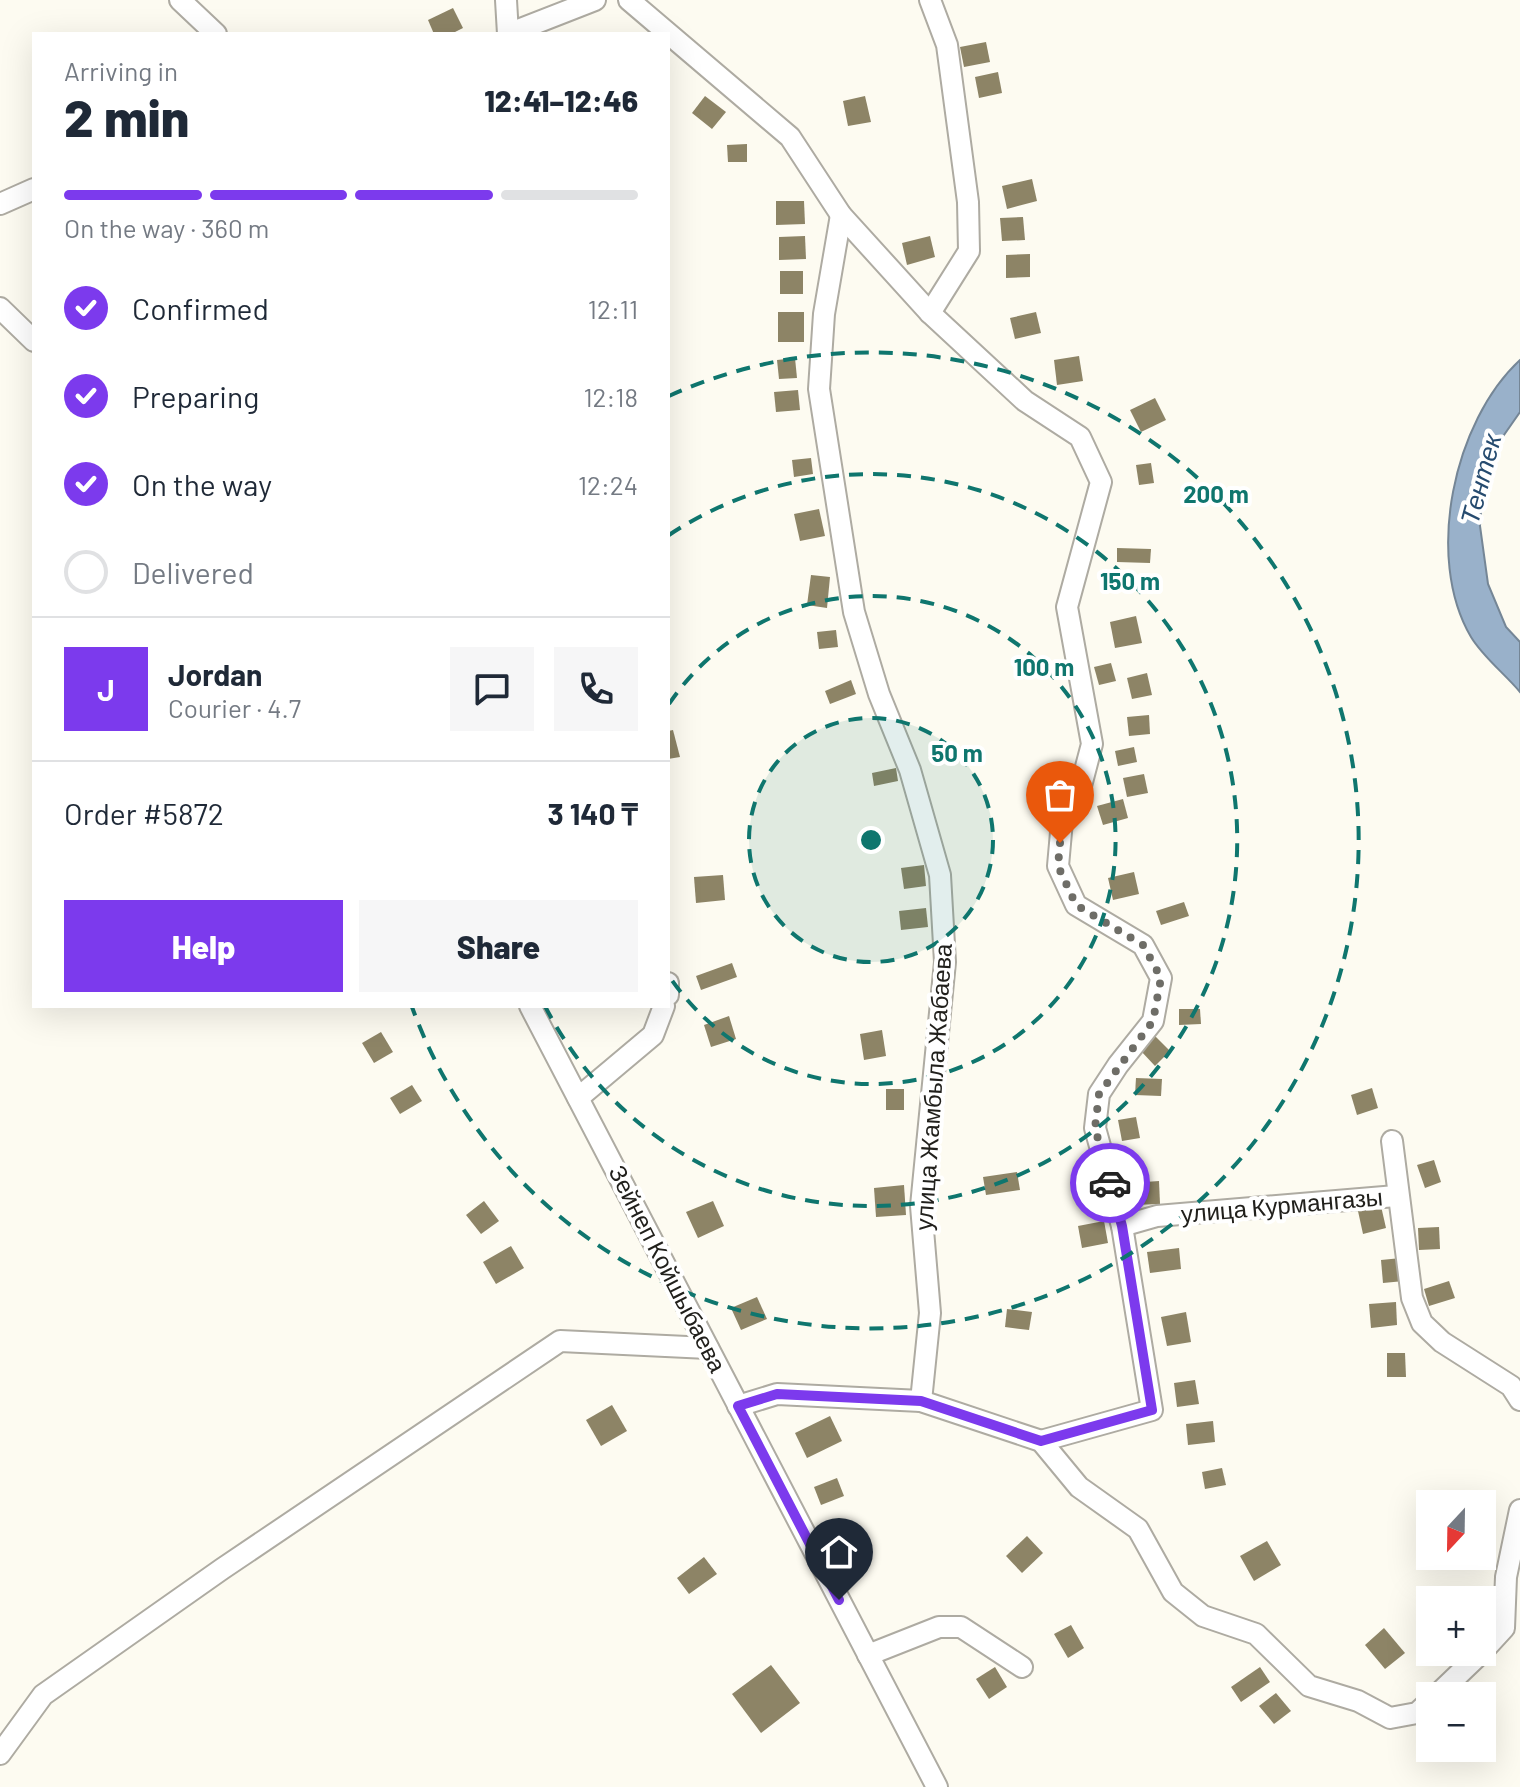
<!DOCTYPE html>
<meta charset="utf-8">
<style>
body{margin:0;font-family:Barlow,sans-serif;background:#f6f6f7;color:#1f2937;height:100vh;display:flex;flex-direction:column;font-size:30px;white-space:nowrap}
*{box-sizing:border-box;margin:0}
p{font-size:26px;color:#747a83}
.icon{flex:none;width:44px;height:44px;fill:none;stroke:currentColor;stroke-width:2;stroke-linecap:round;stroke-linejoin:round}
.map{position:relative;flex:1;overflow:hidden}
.sheet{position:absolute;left:32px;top:32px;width:638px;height:976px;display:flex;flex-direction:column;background:#fff;border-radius:0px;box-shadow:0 8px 32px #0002}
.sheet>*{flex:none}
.needle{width:52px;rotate:202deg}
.tools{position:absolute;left:1416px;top:1490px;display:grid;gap:16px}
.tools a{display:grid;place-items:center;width:80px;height:80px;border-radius:0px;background:#fff;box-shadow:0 8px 32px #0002;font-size:40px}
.pin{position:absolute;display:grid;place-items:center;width:68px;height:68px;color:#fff;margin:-82px -34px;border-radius:50% 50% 50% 0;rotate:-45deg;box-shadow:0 0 8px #0007}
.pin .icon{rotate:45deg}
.courier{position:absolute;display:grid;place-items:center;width:80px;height:80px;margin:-40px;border:6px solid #7c3aed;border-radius:50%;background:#fff;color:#222;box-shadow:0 2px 10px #0007}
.summary em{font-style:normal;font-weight:800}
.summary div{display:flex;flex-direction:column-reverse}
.summary{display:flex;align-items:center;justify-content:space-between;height:136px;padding:0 32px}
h1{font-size:52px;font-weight:800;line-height:60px}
.bar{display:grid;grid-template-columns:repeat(4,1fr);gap:12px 8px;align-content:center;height:96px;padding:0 32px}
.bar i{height:10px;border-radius:6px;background:#e0e1e3}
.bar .selected{background:#7c3aed}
.bar p{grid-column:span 4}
.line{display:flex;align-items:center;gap:20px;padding:0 32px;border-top:2px solid #e0e1e3}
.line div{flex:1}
.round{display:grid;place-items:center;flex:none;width:84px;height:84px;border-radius:0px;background:#f6f6f7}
ol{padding:0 32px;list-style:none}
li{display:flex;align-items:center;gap:24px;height:88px}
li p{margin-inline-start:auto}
li .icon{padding:8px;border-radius:50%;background:#7c3aed;color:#fff;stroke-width:4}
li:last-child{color:#747a83}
li i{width:44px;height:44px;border:4px solid #e0e1e3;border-radius:50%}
.cta{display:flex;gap:16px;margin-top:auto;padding:16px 32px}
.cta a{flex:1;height:92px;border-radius:0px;background:#7c3aed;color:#fff;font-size:32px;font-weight:800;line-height:92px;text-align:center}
.cta a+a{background:#f6f6f7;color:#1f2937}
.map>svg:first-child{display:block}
.water{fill:#99b1ca;stroke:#758696;stroke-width:2}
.building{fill:#8d8466}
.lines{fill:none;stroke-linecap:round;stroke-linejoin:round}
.minor-casing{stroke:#aeaba2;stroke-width:24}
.minor{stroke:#fff;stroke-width:20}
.done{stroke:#6e6d67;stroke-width:8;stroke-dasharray:0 14.4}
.route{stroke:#7c3aed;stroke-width:10}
.ring{fill:none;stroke:#0f766e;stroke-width:4;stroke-dasharray:14 10}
.labels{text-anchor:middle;stroke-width:8;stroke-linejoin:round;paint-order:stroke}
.street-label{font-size:24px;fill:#21201c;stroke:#fff}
.water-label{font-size:26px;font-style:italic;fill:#264b6f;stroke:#fff}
.centre{fill:#0f766e;stroke:#fff;stroke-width:4}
.ring-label{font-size:24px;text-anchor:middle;font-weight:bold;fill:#0f766e;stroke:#fff;stroke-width:8;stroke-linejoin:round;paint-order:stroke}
</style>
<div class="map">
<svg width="1520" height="1787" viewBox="0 0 1520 1787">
<rect width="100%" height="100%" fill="#fdfbf1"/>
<path class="water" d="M1520,360V412L1504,435L1483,481L1480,526L1488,584L1506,627L1520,642V692C1505,674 1483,657 1471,637C1424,557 1454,421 1520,360Z"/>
<g class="building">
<polygon points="453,8 463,28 451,34 434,34 428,20"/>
<polygon points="986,42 990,62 964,67 960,47"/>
<polygon points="998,72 1002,93 979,98 975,77"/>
<polygon points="705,96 726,112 712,129 692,113"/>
<polygon points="865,96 871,122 848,126 843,101"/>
<polygon points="747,144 747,162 728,162 727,145"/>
<polygon points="1032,179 1037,201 1007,209 1002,186"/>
<polygon points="776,201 804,201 805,224 776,225"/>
<polygon points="1023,217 1025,240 1002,241 1000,218"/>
<polygon points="805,236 806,259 779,260 779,237"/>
<polygon points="930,236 935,257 907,265 902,243"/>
<polygon points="1030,254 1030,277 1006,278 1006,255"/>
<rect x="780" y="271" width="23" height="23"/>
<rect x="778" y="312" width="26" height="30"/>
<polygon points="1036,312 1041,333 1015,339 1010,318"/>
<polygon points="1079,356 1083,381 1057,385 1054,360"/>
<polygon points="795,358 797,378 779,379 777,360"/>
<polygon points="798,390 800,410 776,412 774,392"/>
<polygon points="1155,398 1166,420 1141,432 1130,410"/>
<polygon points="811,458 813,474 794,477 792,460"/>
<polygon points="1151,463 1154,483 1139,485 1136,465"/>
<polygon points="819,509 825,536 800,541 794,514"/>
<polygon points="1117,548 1151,549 1150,563 1117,562"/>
<polygon points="811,575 830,577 827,608 807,605"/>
<polygon points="1136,616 1142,643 1115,648 1110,622"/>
<polygon points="836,630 838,647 819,649 817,632"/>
<polygon points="1111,663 1116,681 1099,685 1094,667"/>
<polygon points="1147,673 1152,695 1132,699 1127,678"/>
<polygon points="851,680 856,694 830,704 825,691"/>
<polygon points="1149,715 1150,734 1129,736 1127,717"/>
<polygon points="673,730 680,757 668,759 668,731"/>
<polygon points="1134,747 1137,762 1118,766 1115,751"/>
<polygon points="896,768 898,781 874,786 872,773"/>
<polygon points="1144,774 1148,793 1127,797 1123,778"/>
<polygon points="1123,799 1128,818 1103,825 1097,806"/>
<polygon points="924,865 926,886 904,889 901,868"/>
<polygon points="1134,872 1139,894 1113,900 1108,878"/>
<polygon points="723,875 725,900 696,903 694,877"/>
<polygon points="1184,902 1189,916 1161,925 1156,911"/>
<polygon points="926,908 928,927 901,930 899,911"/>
<polygon points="732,963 737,977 701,990 696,976"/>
<polygon points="1179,1009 1200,1009 1201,1024 1179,1025"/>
<polygon points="729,1016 736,1039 711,1047 704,1025"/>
<polygon points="882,1030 886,1056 864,1060 860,1034"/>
<polygon points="381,1032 393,1052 374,1063 362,1043"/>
<polygon points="1155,1036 1170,1051 1155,1066 1140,1050"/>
<polygon points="1136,1078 1162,1079 1161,1096 1135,1095"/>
<polygon points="412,1085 422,1101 400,1114 390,1098"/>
<polygon points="1372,1088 1378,1108 1357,1115 1351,1095"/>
<rect x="886" y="1089" width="18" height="21"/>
<polygon points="1136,1117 1140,1138 1122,1141 1118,1120"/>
<polygon points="1434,1160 1441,1182 1425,1188 1417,1165"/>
<polygon points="1017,1172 1020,1190 986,1195 983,1177"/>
<polygon points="1159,1181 1160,1204 1133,1205 1131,1183"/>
<polygon points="904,1185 906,1215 876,1217 874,1188"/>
<polygon points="484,1201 499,1221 481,1234 466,1215"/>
<polygon points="713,1201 724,1226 698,1238 686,1212"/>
<polygon points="1381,1206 1386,1228 1363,1234 1358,1211"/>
<polygon points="1104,1221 1108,1243 1082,1248 1078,1226"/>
<polygon points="1439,1227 1440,1249 1419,1250 1418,1228"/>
<polygon points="511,1246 524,1268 496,1284 483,1262"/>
<polygon points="1179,1248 1181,1269 1150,1273 1147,1252"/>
<polygon points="1401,1258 1404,1281 1383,1283 1381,1260"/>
<polygon points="1449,1281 1455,1298 1429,1306 1424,1289"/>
<polygon points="757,1297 767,1319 741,1330 731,1308"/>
<polygon points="1396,1302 1397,1325 1371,1328 1369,1304"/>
<polygon points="1007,1309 1032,1312 1029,1330 1005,1327"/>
<polygon points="1186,1312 1191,1342 1167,1346 1161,1317"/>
<polygon points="1387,1353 1405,1353 1406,1377 1387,1377"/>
<polygon points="1195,1380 1199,1404 1177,1407 1174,1383"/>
<polygon points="612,1405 627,1431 601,1446 586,1420"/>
<polygon points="830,1416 842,1441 807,1458 795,1433"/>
<polygon points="1213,1421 1215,1442 1188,1445 1186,1424"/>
<polygon points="1222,1468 1226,1485 1205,1489 1202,1472"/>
<polygon points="837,1478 844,1496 821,1505 814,1487"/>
<polygon points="1027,1536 1043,1553 1022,1573 1006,1556"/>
<polygon points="1267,1541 1281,1565 1254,1581 1240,1556"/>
<polygon points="704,1557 717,1574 689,1594 677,1578"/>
<polygon points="1071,1625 1084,1648 1068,1658 1054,1634"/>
<polygon points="1384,1628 1405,1653 1385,1669 1365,1645"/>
<polygon points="771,1665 800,1703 761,1733 732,1694"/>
<polygon points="995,1667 1007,1687 989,1699 976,1679"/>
<polygon points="1260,1667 1270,1682 1241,1702 1231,1687"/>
<polygon points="1276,1693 1291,1711 1274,1724 1259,1706"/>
</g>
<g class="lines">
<defs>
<g id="minor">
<polyline points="180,0 216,34"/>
<polyline points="506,0 508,34"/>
<polyline points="629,0 790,137 841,215 930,313 1025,401 1080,437 1101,482 1067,607 1092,744 1081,786 1062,821 1058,866 1076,905 1143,945 1161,978 1153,1021 1118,1065 1099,1094 1095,1128 1122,1226 1152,1410 1041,1441"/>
<polyline points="508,34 595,0"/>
<polyline points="0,204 34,189"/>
<polyline points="841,215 824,314 819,389 854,612 879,694 910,770 940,875 945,962 921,1206 930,1313 921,1401"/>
<polyline points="0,308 34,341"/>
<polyline points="930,313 969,251 968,202 947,45 930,0"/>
<polyline points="668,983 668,995"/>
<polyline points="530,1006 937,1787"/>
<polyline points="578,1098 653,1035 664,1006"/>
<polyline points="1392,1141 1412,1298 1422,1323 1442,1342 1511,1386 1520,1400"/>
<polyline points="1122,1226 1157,1216 1396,1196"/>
<polyline points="738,1406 777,1394 921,1401 1041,1441 1079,1487 1138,1529 1173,1592 1203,1616 1256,1634 1309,1686 1358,1701 1390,1718 1417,1713 1430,1701"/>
<polyline points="1482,1652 1504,1628 1506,1577 1520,1510"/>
<polyline points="868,1655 939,1627 961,1627 1022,1667"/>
<polyline points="1436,1696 1482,1652"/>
<polyline points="0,1754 43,1695 222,1569 560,1341 708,1348"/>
</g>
</defs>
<use href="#minor" class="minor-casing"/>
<use href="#minor" class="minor"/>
</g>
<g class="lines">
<polyline class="done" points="1060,843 1058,866 1076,905 1143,945 1161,978 1153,1021 1099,1094 1095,1128 1110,1183"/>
<polyline class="route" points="839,1600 738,1406 777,1394 921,1401 1041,1441 1152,1410 1122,1226 1110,1183"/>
</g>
<circle cx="871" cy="840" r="122" fill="#0f766e" fill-opacity=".12"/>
<g class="ring">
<circle cx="871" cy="840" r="122"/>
<path d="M669 704A244 244 0 1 1 669 976"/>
<path d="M669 535A366 366 0 1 1 545 1006"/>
<path d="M669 396A488 488 0 1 1 412 1007"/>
</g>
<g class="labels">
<g class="street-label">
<text transform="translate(934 1087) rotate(-86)" y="8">улица Жамбыла Жабаева</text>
<text transform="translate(1282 1206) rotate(-5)" y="8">улица Курмангазы</text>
<text transform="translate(667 1269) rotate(63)" y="8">Зейнеп Койшыбаева</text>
</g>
<g class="water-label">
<text transform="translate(1481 479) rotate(-75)" y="9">Тентек</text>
</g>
</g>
<circle cx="871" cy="840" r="12" class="centre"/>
<g class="ring-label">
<text x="1216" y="503">200 m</text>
<text x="1130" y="590">150 m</text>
<text x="1044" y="676">100 m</text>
<text x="957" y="762">50 m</text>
</g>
</svg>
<div class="tools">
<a><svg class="needle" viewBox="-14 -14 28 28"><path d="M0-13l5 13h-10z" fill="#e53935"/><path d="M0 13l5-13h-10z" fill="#747a83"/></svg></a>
<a>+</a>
<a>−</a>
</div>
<div class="pin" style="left:1060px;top:843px;background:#ea580c"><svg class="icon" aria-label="bag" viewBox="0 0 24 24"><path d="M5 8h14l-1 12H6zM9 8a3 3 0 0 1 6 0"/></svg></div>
<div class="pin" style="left:839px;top:1600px;background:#1f2937"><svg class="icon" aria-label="home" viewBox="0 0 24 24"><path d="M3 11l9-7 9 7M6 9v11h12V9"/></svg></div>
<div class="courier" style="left:1110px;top:1183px"><svg class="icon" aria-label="car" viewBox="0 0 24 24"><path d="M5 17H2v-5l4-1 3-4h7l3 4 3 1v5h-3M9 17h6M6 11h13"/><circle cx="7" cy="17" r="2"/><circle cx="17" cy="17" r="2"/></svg></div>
<section class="sheet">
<div class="summary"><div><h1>2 min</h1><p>Arriving in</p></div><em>12:41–12:46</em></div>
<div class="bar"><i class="selected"></i><i class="selected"></i><i class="selected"></i><i></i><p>On the way · 360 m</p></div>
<ol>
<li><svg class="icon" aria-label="check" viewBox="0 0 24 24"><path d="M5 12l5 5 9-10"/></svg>Confirmed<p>12:11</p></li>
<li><svg class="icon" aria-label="check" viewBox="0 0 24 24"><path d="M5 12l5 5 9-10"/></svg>Preparing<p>12:18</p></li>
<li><svg class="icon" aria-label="check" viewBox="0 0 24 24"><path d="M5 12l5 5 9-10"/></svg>On the way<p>12:24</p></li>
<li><i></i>Delivered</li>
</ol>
<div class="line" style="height:144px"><b class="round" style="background:#7c3aed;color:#fff">J</b><div><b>Jordan</b><p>Courier · 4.7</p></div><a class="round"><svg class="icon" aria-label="chat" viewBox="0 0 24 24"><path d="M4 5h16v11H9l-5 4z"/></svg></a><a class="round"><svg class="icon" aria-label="phone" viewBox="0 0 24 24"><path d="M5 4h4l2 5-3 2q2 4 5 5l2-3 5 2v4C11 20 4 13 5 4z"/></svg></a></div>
<div class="line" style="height:104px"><div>Order #5872</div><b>3 140 ₸</b></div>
<div class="cta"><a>Help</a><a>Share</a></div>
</section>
</div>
